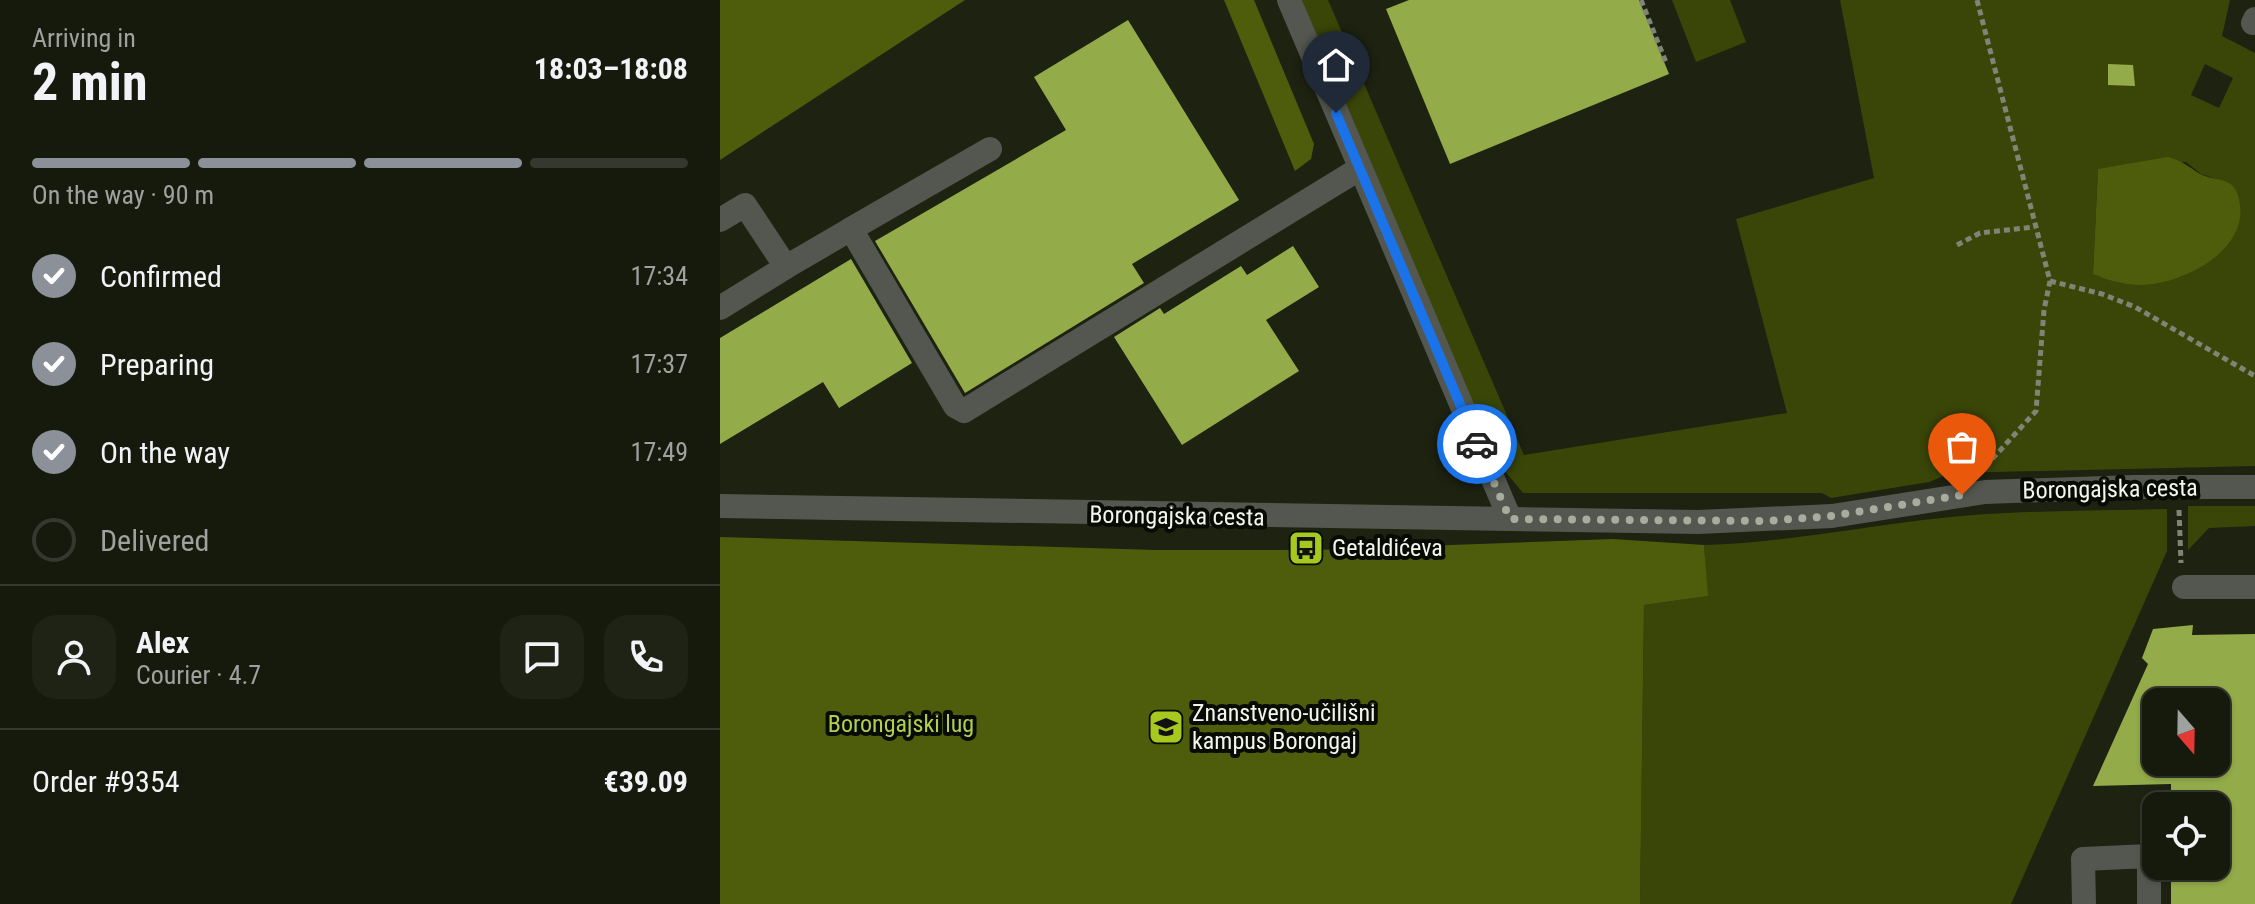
<!DOCTYPE html>
<meta charset="utf-8">
<style>
body{margin:0;font-family:"Roboto Condensed",sans-serif;background:#1f2316;color:#f1f3f6;height:100vh;display:flex;flex-direction:column;font-size:30px;white-space:nowrap}
*{box-sizing:border-box;margin:0}
p{font-size:26px;color:#9ea19d}
.icon{flex:none;width:44px;height:44px;fill:none;stroke:currentColor;stroke-width:2;stroke-linecap:round;stroke-linejoin:round}
.map{position:relative;flex:1;overflow:hidden}
.side{display:flex;flex-direction:column;background:#161a0d;width:720px}
.side>*{flex:none}
.needle{width:52px;rotate:160deg}
.controls{position:absolute;left:1422px;top:688px;display:grid;gap:16px}
.controls a{display:grid;place-items:center;width:88px;height:88px;border-radius:16px;background:#161a0d;box-shadow:0 2px 6px #0004,0 0 0 2px #35382e;font-size:40px}
.pin{position:absolute;display:grid;place-items:center;width:68px;height:68px;color:#fff;margin:-82px -34px;border-radius:50% 50% 50% 0;rotate:-45deg;box-shadow:0 0 8px #0007}
.pin .icon{rotate:45deg}
.courier{position:absolute;display:grid;place-items:center;width:80px;height:80px;margin:-40px;border:6px solid #1a73e8;border-radius:50%;background:#fff;color:#222;box-shadow:0 2px 10px #0007}
.headline em{font-style:normal;font-weight:700}
.headline div{display:flex;flex-direction:column-reverse}
.headline{display:flex;align-items:center;justify-content:space-between;height:136px;padding:0 32px}
h1{font-size:52px;font-weight:700;line-height:60px}
.bar{display:grid;grid-template-columns:repeat(4,1fr);gap:12px 8px;align-content:center;height:96px;padding:0 32px}
.bar i{height:10px;border-radius:6px;background:#35382e}
.bar .current{background:#8c9099}
.bar p{grid-column:span 4}
.line{display:flex;align-items:center;gap:20px;padding:0 32px;border-top:2px solid #35382e}
.line div{flex:1}
.round{display:grid;place-items:center;flex:none;width:84px;height:84px;border-radius:24px;background:#1f2316}
ol{padding:0 32px;list-style:none}
li{display:flex;align-items:center;gap:24px;height:88px}
li p{margin-inline-start:auto}
li .icon{padding:8px;border-radius:50%;background:#8c9099;color:#fff;stroke-width:4}
li:last-child{color:#9ea19d}
li i{width:44px;height:44px;border:4px solid #35382e;border-radius:50%}
main{display:flex;flex:1;min-height:0}
.map>svg:first-child{display:block}
.green{fill:#3a4608;fill-rule:evenodd}
.forest{fill:#4d5d0b}
.building{fill:#93ab49;fill-rule:evenodd}
.lines{fill:none;stroke-linecap:round;stroke-linejoin:round}
.path{stroke:#808476;stroke-width:5;stroke-dasharray:6 4;stroke-linecap:butt}
.minor{stroke:#54574f;stroke-width:24}
.done{stroke:#a7ac9f;stroke-width:8;stroke-dasharray:0 14.4}
.route{stroke:#1a73e8;stroke-width:10}
.labels{text-anchor:middle;stroke-width:8;stroke-linejoin:round;paint-order:stroke}
.street-label{font-size:24px;fill:#f2f6eb;stroke:#080a04}
.poi-label{font-size:24px;fill:#f2f6eb;stroke:#080a04;text-anchor:start}
.park-label{font-size:24px;fill:#b2cf4e;stroke:#080a04}
</style>
<main>
<section class="side">
<div class="headline"><div><h1>2 min</h1><p>Arriving in</p></div><em>18:03–18:08</em></div>
<div class="bar"><i class="current"></i><i class="current"></i><i class="current"></i><i></i><p>On the way · 90 m</p></div>
<ol>
<li><svg class="icon" aria-label="check" viewBox="0 0 24 24"><path d="M5 12l5 5 9-10"/></svg>Confirmed<p>17:34</p></li>
<li><svg class="icon" aria-label="check" viewBox="0 0 24 24"><path d="M5 12l5 5 9-10"/></svg>Preparing<p>17:37</p></li>
<li><svg class="icon" aria-label="check" viewBox="0 0 24 24"><path d="M5 12l5 5 9-10"/></svg>On the way<p>17:49</p></li>
<li><i></i>Delivered</li>
</ol>
<div class="line" style="height:144px"><a class="round"><svg class="icon" aria-label="person" viewBox="0 0 24 24"><circle cx="12" cy="8" r="4"/><path d="M4 21q1-7 8-7t8 7"/></svg></a><div><b>Alex</b><p>Courier · 4.7</p></div><a class="round"><svg class="icon" aria-label="chat" viewBox="0 0 24 24"><path d="M4 5h16v11H9l-5 4z"/></svg></a><a class="round"><svg class="icon" aria-label="phone" viewBox="0 0 24 24"><path d="M5 4h4l2 5-3 2q2 4 5 5l2-3 5 2v4C11 20 4 13 5 4z"/></svg></a></div>
<div class="line" style="height:104px"><div>Order #9354</div><b>€39.09</b></div>
</section>
<div class="map">
<svg width="1535" height="904" viewBox="0 0 1535 904">
<rect width="100%" height="100%" fill="#1d2211"/>
<g class="green">
<path d="M582,0H608L804,455L1067,413L1016,219L1154,178L1120,0H1510L1502,36L1535,53V466L1231,473L1209,482L1111,498L1102,493H803L778,463ZM1485,64L1513,78L1499,108L1471,95ZM1466,162L1481,174L1509,183L1373,274L1378,169Z"/>
<polygon points="952,0 1010,0 1026,42 976,62"/>
<polygon points="1468,506 1535,506 1535,526 1489,528 1468,550"/>
<path d="M1447,509V551L1291,904H920L924,605L987,596L984,545C1058,543 1130,529 1203,520C1284,510 1366,511 1447,509Z"/>
</g>
<g class="forest">
<polygon points="0,0 245,0 0,160"/>
<polygon points="504,0 534,0 594,144 591,159 575,171"/>
<path d="M1448,157C1462,161 1468,166 1480,174C1489,179 1501,178 1509,183C1517,188 1519,197 1520,205C1526,248 1471,279 1433,284C1410,287 1393,282 1373,274L1378,169Z"/>
<polygon points="0,537 436,550 595,550 893,539 984,545 988,596 924,605 920,904 0,904"/>
</g>
<g class="building">
<polygon points="689,0 919,0 949,74 730,164 666,9"/>
<polygon points="408,20 519,200 412,264 424,283 245,393 155,241 346,130 314,77"/>
<polygon points="1388,64 1413,65 1415,86 1388,85"/>
<polygon points="573,246 599,287 546,320 579,371 462,445 394,337 440,308 444,314 521,266 527,275"/>
<polygon points="131,259 192,363 119,408 103,382 0,444 0,338"/>
<path d="M1473,625L1472,635L1535,634V904H1451V866H1496V806H1451V784L1373,786L1428,664L1422,658L1433,629ZM1436,702H1496V762H1436Z"/>
</g>
<g class="lines">
<g class="path">
<polyline points="921,0 947,65"/>
<polyline points="1257,0 1330,281 1324,310 1316,411 1264,468"/>
<polyline points="1237,245 1260,233 1314,227"/>
<polyline points="1330,281 1382,294 1415,307 1535,376"/>
<polyline points="1459,510 1461,563"/>
</g>
<g class="minor">
<polyline points="569,0 790,519"/>
<polyline points="1533,23 1535,19"/>
<polyline points="0,220 25,205 66,267 0,308"/>
<polyline points="131,229 270,149"/>
<polyline points="66,267 131,229 235,406 244,411 639,169"/>
<polyline points="0,506 978,522 1112,516 1265,492 1414,487 1535,487"/>
<polyline points="1464,587 1535,587"/>
<polyline points="1364,904 1363,859 1429,856 1429,904"/>
</g>
</g>
<g class="lines">
<polyline class="done" points="757,444 790,519 1046,521 1112,516 1242,495"/>
<polyline class="route" points="616,113 757,444"/>
</g>
<defs>
<symbol id="bus-square" viewBox="-11 -11 22 22"><rect x="-9" y="-9" width="18" height="18" rx="4" fill="#a7c81f" stroke="#080a04"/><path d="M-5-6H5V4H4V6H2V4H-2V6H-4V4H-5ZM-3.5-4V0h7V-4ZM-3.5 1.2v1.5H-2V1.2ZM2 1.2v1.5H3.5V1.2Z" fill="#111"/></symbol>
<symbol id="university-square" viewBox="-11 -11 22 22"><rect x="-9" y="-9" width="18" height="18" rx="4" fill="#a7c81f" stroke="#080a04"/><path d="M0-5L7-2L0 1L-7-2ZM-4 1L0 2.5L4 1V4Q0 6-4 4Z" fill="#111"/></symbol>
</defs>
<g fill-rule="evenodd">
<use href="#bus-square" x="566" y="528" width="40" height="40"/>
<use href="#university-square" x="426" y="707" width="40" height="40"/>
</g>
<g class="labels">
<g class="street-label">
<text transform="translate(1390 489) rotate(-1)" y="8">Borongajska cesta</text>
<text transform="translate(457 516) rotate(1)" y="8">Borongajska cesta</text>
</g>
<g class="poi-label">
<text x="612" y="556">Getaldićeva</text>
<text x="472" y="721">Znanstveno-učilišni<tspan x="472" dy="28">kampus Borongaj</tspan></text>
</g>
<g class="park-label">
<text x="181" y="732">Borongajski lug</text>
</g>
</g>
</svg>
<div class="controls">
<a><svg class="needle" viewBox="-14 -14 28 28"><path d="M0-13l5 13h-10z" fill="#e53935"/><path d="M0 13l5-13h-10z" fill="#9ea19d"/></svg></a>
<a><svg class="icon" aria-label="locate" viewBox="0 0 24 24"><circle cx="12" cy="12" r="6"/><path d="M12 2v4M12 18v4M2 12h4M18 12h4"/></svg></a>
</div>
<div class="pin" style="left:1242px;top:495px;background:#ea580c"><svg class="icon" aria-label="bag" viewBox="0 0 24 24"><path d="M5 8h14l-1 12H6zM9 8a3 3 0 0 1 6 0"/></svg></div>
<div class="pin" style="left:616px;top:113px;background:#1f2937"><svg class="icon" aria-label="home" viewBox="0 0 24 24"><path d="M3 11l9-7 9 7M6 9v11h12V9"/></svg></div>
<div class="courier" style="left:757px;top:444px"><svg class="icon" aria-label="car" viewBox="0 0 24 24"><path d="M5 17H2v-5l4-1 3-4h7l3 4 3 1v5h-3M9 17h6M6 11h13"/><circle cx="7" cy="17" r="2"/><circle cx="17" cy="17" r="2"/></svg></div>
</div>
</main>
